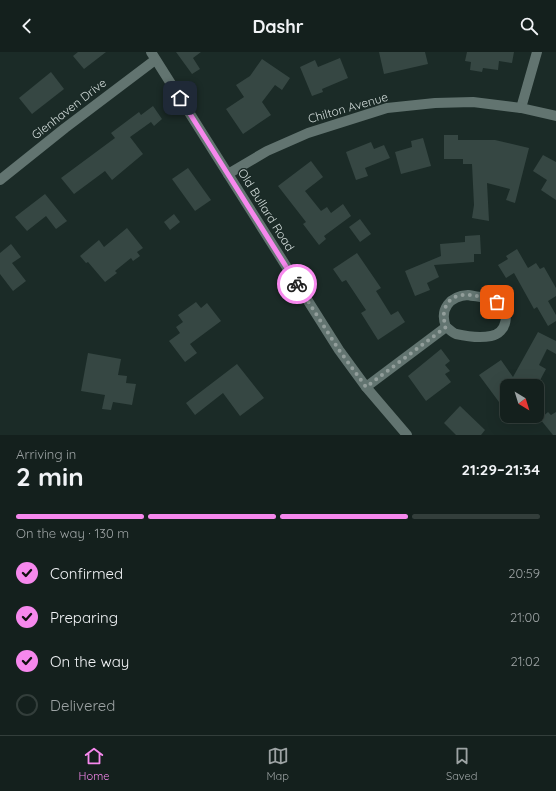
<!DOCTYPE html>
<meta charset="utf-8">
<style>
body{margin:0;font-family:Quicksand,sans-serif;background:#212d2a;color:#f1f3f6;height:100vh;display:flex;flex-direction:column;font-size:15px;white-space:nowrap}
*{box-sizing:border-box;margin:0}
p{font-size:13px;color:#9da3a4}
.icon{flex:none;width:22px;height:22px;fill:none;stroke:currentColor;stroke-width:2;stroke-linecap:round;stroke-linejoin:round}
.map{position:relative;height:383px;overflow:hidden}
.details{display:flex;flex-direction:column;background:#14201d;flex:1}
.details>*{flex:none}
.needle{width:26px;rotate:142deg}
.controls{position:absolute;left:500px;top:327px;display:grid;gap:8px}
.controls a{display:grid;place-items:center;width:44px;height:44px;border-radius:8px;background:#14201d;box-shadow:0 4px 16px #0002,0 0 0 1px #333e3b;font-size:20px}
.pin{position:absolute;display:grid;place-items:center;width:34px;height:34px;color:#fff;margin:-17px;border-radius:8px;box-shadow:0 2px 6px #0006}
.courier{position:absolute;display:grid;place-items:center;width:40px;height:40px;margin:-20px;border:3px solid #f688ed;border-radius:50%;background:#fff;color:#222;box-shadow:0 1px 5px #0007}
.summary em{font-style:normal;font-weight:700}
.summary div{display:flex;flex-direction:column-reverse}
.summary{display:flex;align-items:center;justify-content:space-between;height:68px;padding:0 16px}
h1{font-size:26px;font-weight:700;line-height:30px}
.bar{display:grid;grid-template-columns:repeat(4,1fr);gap:6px 4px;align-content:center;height:48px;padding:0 16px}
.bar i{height:5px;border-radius:3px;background:#333e3b}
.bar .selected{background:#f688ed}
.bar p{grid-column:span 4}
ol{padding:0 16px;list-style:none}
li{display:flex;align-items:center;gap:12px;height:44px}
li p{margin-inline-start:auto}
li .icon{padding:4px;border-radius:50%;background:#f688ed;color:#111;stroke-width:4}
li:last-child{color:#9da3a4}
li i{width:22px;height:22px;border:2px solid #333e3b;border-radius:50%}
header{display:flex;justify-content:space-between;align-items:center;height:52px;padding:0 16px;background:#14201d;font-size:18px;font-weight:700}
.tab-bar{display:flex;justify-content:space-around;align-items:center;height:56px;border-top:1px solid #333e3b;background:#14201d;font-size:11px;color:#9da3a4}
.tab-bar a{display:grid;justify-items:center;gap:2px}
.tab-bar .selected{color:#f688ed}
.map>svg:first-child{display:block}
.building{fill:#364743}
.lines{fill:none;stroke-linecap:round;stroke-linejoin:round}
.minor{stroke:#627470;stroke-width:10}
.done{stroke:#929e9b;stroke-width:4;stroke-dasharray:0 7.2}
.route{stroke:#f688ed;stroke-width:5}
.labels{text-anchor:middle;stroke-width:3;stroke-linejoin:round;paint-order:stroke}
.street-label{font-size:12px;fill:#d2dcda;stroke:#1b2b27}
</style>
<header><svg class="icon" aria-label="back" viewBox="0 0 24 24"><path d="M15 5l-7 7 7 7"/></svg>Dashr<svg class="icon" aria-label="search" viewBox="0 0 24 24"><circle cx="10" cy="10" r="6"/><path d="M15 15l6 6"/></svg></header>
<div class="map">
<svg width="556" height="383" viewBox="0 0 556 383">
<rect width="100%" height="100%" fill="#1b2b27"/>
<g class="building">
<polygon points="78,0 106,0 84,17 73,4"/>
<polygon points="176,0 201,0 193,6 200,17 192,22"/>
<polygon points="379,0 425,0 428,12 384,22"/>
<polygon points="467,0 514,0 512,11 499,9 498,18 483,16 482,20 470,18 471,10 465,9"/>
<polygon points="340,6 348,26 322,37 323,40 312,44 300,15 315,8 318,15"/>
<polygon points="262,7 290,26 282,38 275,33 262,50 271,63 243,82 226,57 244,45 236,33 250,24"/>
<polygon points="51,20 64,37 32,62 19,46"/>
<polygon points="153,54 162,67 154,74 151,70 130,85 143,102 112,128 105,119 74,142 61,126 115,86 111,81 139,60 141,63"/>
<polygon points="444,83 458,83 458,88 495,88 529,96 515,151 506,148 510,137 487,131 489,169 472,166 474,153 472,112 463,112 463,107 444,107"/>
<polygon points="423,86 431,114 401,122 395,100 412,95 411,89"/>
<polygon points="371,90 374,97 384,93 390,106 365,116 368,124 356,128 346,100"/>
<polygon points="543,103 556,110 556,148 541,138 547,128 533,119"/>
<polygon points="311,109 323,125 305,139 321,159 327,155 331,161 343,152 351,164 324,184 326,187 319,193 303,172 306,170 278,134"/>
<polygon points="188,116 211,148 195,159 172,127"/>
<polygon points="45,142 67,169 56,177 46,164 27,179 15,165"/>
<polygon points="174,162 180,170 170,178 164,170"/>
<polygon points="360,167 371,182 360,190 349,175"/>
<polygon points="127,176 143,196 137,200 140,204 133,209 131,206 115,219 117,221 105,230 88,210 86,211 80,204 99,188 104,195"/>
<polygon points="480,183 481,202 474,202 474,210 434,213 439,225 427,231 430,238 415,244 405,219 441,204 440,192 465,190 465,184"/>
<polygon points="11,192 21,205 12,211 26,229 13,239 0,222 0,201"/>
<polygon points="517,197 528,216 536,211 540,217 544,215 556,236 556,244 548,249 556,263 556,269 548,274 537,255 534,257 514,221 506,226 498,213 508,207 506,204"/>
<polygon points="357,201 381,236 376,239 391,263 398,259 405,270 378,288 361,261 366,258 346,228 342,230 333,217"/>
<polygon points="196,250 201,256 207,251 221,269 190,292 197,301 185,310 169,289 180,281 176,275 183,270 178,263"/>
<polygon points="538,280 556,289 556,302 547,297 539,313 546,317 538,332 529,327 520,334 507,334 507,345 499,350 479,323 501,308 513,325"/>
<polygon points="441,297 450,309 445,313 450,319 445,322 451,330 426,349 408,324"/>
<polygon points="88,301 121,307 118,323 127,324 126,331 136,332 132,353 113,350 111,358 102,357 105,343 81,339"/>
<polygon points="237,312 264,346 240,364 223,341 195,363 186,351"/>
<polygon points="460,354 485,378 481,383 456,383 444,371"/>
<polygon points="548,360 551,363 556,360 556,383 553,383 540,367"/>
</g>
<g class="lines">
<g class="minor">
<polyline points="151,0 339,298 366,335 407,383"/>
<polyline points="521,56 537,0"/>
<polyline points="228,122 267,99 308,81 387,56 435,51 473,50 521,56 556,64"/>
<polyline points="0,128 65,76 155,8"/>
<path d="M468,243C477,245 491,245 498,251C511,260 507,281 491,284C481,286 465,284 456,282C453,281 449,277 446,275C439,257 450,244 468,243Z"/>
<polyline points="366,335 446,275"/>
</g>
</g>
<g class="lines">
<path class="done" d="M297,232L339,298L366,335L446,275C443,267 443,261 446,254C455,235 483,245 497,250"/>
<polyline class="route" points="180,46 297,232"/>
</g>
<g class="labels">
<g class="street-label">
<text transform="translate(348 56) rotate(-16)" y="4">Chilton Avenue</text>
<text transform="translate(69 57) rotate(-38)" y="4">Glenhaven Drive</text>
<text transform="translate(266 158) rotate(58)" y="4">Old Bullard Road</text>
</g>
</g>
</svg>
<div class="controls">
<a><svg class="needle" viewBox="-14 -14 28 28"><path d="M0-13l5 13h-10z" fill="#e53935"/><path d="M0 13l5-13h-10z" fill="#9da3a4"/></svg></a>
</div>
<div class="pin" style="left:497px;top:250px;background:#ea580c"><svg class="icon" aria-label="bag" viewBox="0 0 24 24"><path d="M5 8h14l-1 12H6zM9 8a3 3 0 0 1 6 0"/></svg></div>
<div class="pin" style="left:180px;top:46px;background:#1f2937"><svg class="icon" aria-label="home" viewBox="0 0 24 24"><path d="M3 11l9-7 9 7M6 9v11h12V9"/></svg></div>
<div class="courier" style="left:297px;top:232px"><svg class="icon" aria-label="bike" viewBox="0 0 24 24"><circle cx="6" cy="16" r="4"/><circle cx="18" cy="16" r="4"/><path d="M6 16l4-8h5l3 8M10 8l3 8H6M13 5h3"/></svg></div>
</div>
<section class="details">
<div class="summary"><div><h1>2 min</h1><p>Arriving in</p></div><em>21:29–21:34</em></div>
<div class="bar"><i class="selected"></i><i class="selected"></i><i class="selected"></i><i></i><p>On the way · 130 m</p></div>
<ol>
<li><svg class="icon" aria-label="check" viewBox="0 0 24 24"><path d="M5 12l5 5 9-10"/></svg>Confirmed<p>20:59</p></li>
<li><svg class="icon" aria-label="check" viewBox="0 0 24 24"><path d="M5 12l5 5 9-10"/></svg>Preparing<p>21:00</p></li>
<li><svg class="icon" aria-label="check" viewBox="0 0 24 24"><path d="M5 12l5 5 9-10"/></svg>On the way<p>21:02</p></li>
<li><i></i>Delivered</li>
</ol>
</section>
<nav class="tab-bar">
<a class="selected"><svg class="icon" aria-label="home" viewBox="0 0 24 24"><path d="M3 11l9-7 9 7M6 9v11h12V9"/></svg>Home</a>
<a><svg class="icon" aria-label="map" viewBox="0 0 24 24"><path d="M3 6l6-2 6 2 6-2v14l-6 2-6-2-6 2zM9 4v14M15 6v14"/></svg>Map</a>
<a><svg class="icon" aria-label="saved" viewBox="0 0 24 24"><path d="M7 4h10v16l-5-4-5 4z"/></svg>Saved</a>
</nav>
